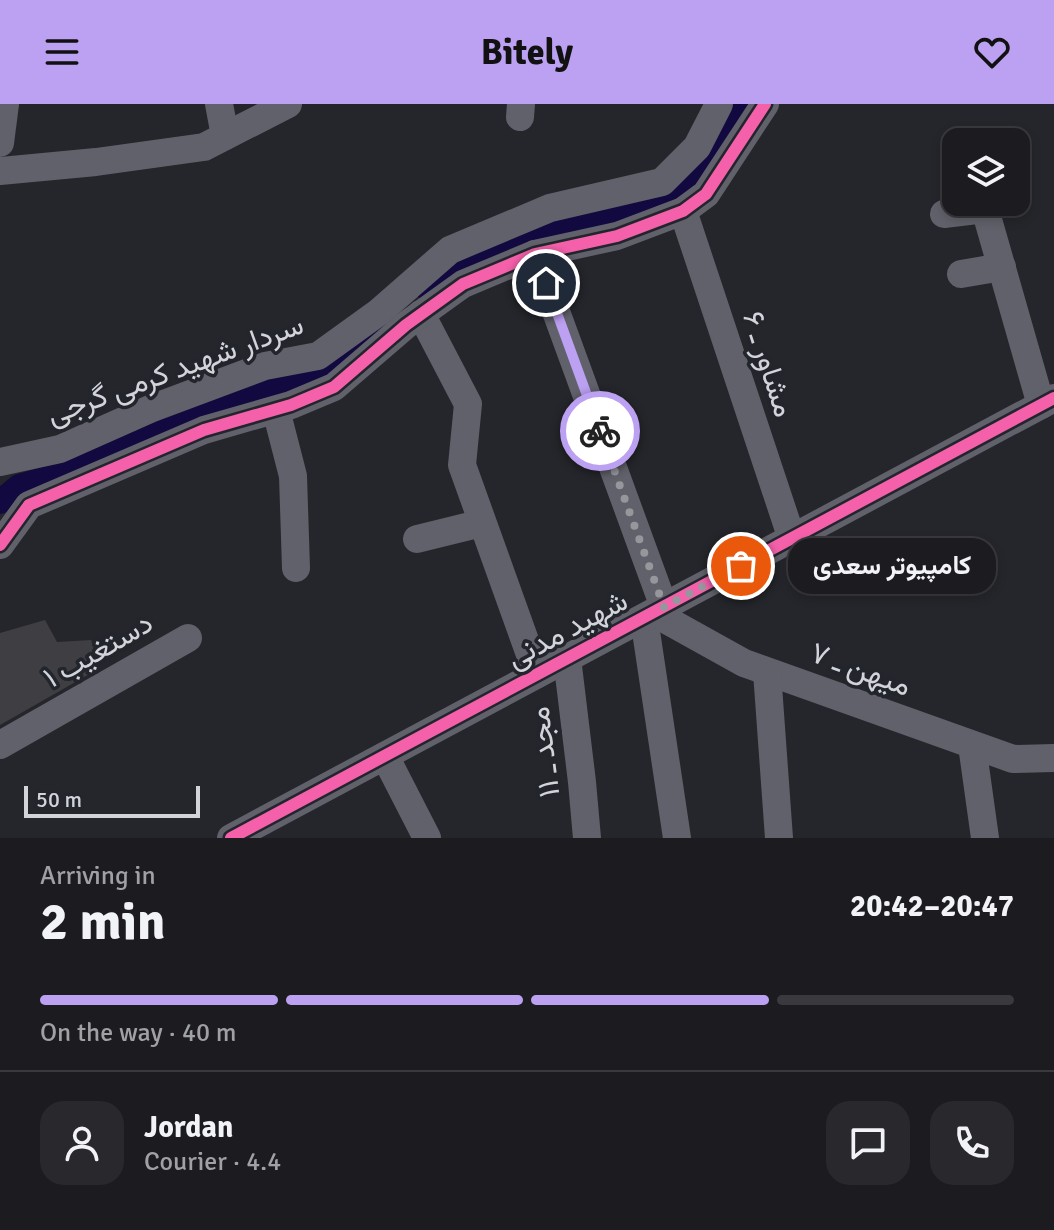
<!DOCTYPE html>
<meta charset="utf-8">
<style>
body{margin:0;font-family:Signika,Vazirmatn,sans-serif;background:#29292d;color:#f1f3f6;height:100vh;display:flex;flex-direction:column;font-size:30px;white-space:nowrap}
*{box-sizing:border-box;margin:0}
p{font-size:26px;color:#a0a1a5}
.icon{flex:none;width:44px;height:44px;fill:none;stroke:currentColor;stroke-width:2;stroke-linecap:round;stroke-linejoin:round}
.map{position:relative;height:734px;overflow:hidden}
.details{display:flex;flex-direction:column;background:#1c1c20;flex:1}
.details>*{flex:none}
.tools{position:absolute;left:942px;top:24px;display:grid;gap:16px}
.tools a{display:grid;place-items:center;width:88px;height:88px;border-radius:16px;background:#1c1c20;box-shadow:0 4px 12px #0003,0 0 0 2px #3a3a3e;font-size:40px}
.scale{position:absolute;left:24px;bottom:20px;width:176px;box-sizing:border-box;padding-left:8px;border:4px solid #d3d4da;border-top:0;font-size:22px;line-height:28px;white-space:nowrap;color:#d3d4da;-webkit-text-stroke:6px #23252d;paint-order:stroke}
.pin{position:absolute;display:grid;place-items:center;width:68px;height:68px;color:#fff;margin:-34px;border:4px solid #fff;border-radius:50%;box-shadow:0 2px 8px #0007}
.courier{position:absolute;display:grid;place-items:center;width:80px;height:80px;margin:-40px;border:6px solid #bca0f2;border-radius:50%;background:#fff;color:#222;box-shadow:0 2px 10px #0007}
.bubble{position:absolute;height:56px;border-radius:24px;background:#1c1c20;box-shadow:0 4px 12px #0003,0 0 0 2px #3a3a3e;font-size:26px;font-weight:700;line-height:56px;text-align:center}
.overview em{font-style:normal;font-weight:700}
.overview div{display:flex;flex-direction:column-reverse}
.overview{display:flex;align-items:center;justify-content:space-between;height:136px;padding:0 40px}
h1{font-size:52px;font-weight:700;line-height:60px}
.bar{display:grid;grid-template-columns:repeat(4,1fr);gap:12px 8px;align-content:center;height:96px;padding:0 40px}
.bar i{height:10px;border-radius:6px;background:#3a3a3e}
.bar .on{background:#bca0f2}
.bar p{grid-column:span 4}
.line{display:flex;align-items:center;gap:20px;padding:0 40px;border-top:2px solid #3a3a3e}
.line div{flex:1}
.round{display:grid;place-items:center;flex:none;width:84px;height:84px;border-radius:24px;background:#29292d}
header{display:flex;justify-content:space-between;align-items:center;height:104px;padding:0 40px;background:#bca0f2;color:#111;font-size:36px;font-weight:700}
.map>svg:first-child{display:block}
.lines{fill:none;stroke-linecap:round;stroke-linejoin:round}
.canal{stroke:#11093f;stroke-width:24}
.building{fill:#3f3f43}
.minor{stroke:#60616a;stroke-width:28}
.cycleway-casing{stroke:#23252d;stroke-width:17}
.cycleway{stroke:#f560ab;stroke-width:12}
.done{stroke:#96979d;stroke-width:8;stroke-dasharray:0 14.4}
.route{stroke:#bca0f2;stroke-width:10}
.labels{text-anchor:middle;stroke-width:7;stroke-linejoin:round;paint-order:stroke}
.street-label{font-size:30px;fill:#d3d4da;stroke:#23252d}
</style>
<header><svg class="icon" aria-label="menu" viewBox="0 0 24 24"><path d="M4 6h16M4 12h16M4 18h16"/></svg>Bitely<svg class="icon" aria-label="heart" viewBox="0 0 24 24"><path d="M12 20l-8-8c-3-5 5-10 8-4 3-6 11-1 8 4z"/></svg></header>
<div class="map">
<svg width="1054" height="734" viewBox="0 0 1054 734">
<rect width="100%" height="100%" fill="#25262b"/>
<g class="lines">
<g class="canal">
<polyline points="425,183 438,171 522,128 613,111 688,81 729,14 740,0"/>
<polyline points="0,398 19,382 75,366 162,328 233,293 299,275 330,263 348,250 388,215"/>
</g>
</g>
<polygon class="building" points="45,516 57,538 91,536 100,564 0,621 0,529"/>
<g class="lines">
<g class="minor">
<polyline points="219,0 225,32"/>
<polyline points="520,13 521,0"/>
<polyline points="0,39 5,0"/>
<polyline points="0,67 96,58 204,43 288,0"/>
<polyline points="683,107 792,435"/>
<polyline points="944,110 985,105 1041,301"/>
<polyline points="535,150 664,503"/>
<polyline points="961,170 1002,163"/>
<polyline points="421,210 468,300 462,361 537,570"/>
<polyline points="276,306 293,372 296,464"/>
<polyline points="0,358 60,345 150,305 265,262 318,252 379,208 450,146 550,104 662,78 697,43 719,0"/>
<polyline points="417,435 482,419"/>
<polyline points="0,441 29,401 204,326 291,301 334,283 406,221 463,180 535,150 617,132 683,107 706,90 765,0"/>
<polyline points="654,509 744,559 1013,655 1054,654"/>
<polyline points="644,514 677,734"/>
<polyline points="567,554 582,678 587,734"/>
<polyline points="767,568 779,734"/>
<polyline points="0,641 188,534"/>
<polyline points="972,641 985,734"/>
<polyline points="385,652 427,734"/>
<polyline points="231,734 1054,294"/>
</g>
<defs>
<g id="cycleway">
<polyline points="0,441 29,401 204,326 291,301 334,283 406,221 463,180 535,150 617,132 683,107 706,90 765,0"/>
<polyline points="231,734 1054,294"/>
</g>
</defs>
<use href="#cycleway" class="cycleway-casing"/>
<use href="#cycleway" class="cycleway"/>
</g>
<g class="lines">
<polyline class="done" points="600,327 664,503 741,462"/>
<polyline class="route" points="546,179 600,327"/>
</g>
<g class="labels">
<g class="street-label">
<text transform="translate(769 260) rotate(72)" y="10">مشاور ـ ۶</text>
<text transform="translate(175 265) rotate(-20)" y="10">سردار شهید کرمی گرجی</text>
<text transform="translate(567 525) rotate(-28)" y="10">شهید مدنی</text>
<text transform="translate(98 546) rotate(-30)" y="10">دستغیب ۱</text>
<text transform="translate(861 565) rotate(20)" y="10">میهن ـ ۷</text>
<text transform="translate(544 648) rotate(-97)" y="10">مجد ـ ۱۱</text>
</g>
</g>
</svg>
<div class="tools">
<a><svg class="icon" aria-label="layers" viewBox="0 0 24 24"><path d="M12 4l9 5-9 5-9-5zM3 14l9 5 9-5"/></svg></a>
</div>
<div class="scale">50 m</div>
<div class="pin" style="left:741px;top:462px;background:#ea580c"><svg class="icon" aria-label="bag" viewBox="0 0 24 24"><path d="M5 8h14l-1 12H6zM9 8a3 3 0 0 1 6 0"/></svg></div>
<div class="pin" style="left:546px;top:179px;background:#1f2937"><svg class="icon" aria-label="home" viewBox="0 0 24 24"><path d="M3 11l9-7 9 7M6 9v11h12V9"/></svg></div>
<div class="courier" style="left:600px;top:327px"><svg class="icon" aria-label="bike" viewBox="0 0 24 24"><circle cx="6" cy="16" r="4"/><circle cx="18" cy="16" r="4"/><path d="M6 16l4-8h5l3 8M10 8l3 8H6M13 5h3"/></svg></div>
<div class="bubble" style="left:788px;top:434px;width:208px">کامپیوتر سعدی</div>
</div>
<section class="details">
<div class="overview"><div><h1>2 min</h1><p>Arriving in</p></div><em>20:42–20:47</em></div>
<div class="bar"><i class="on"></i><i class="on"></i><i class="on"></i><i></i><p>On the way · 40 m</p></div>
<div class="line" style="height:144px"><a class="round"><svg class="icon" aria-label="person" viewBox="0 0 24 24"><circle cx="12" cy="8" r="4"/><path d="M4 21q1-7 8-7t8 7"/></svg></a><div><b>Jordan</b><p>Courier · 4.4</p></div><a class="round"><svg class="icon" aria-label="chat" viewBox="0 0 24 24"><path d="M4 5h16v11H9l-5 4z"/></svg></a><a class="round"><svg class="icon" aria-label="phone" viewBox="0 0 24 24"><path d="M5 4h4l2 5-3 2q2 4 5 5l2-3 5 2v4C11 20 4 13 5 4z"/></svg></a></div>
</section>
